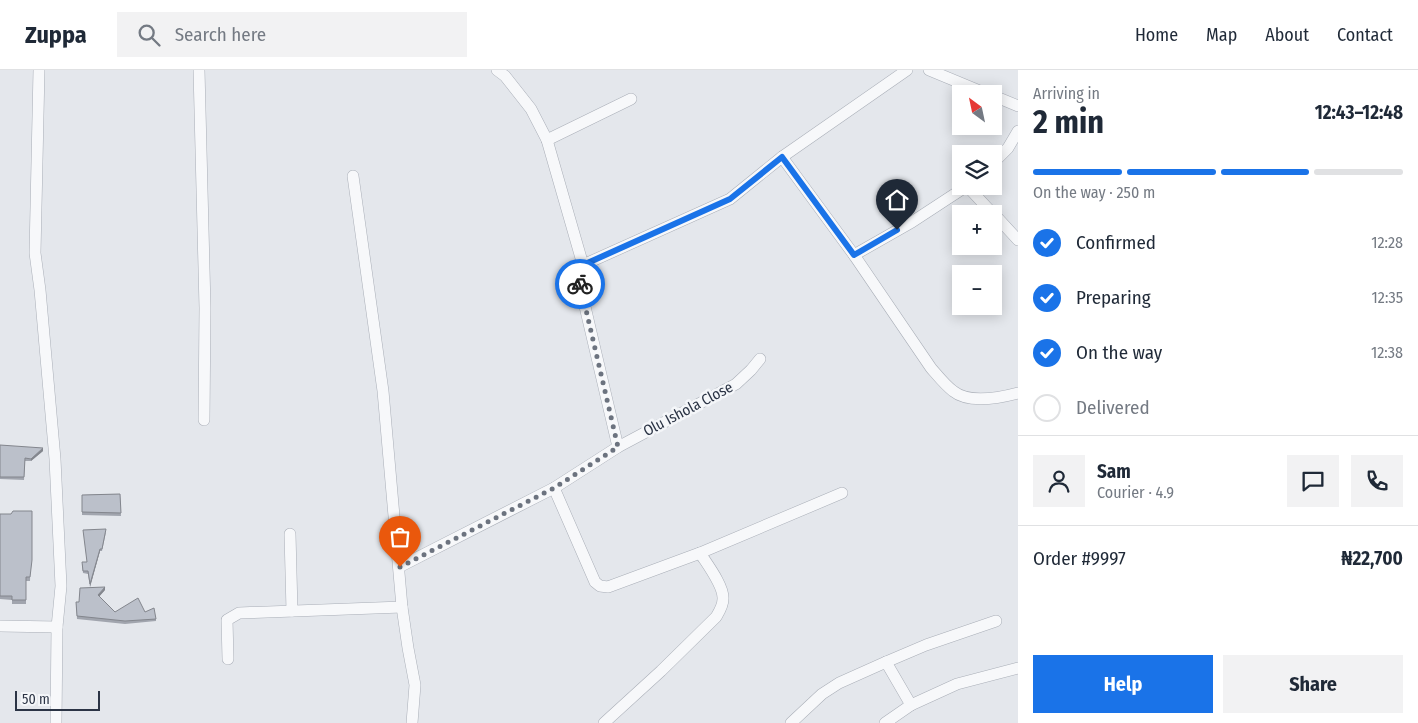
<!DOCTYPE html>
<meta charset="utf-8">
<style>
body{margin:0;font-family:"Fira Sans Condensed",sans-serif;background:#f2f2f3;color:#1f2937;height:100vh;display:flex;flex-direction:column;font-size:19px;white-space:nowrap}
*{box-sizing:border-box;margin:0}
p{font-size:16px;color:#747a83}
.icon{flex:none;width:28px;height:28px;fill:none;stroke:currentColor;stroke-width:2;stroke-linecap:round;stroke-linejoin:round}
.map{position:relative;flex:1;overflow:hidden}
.details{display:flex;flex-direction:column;background:#fff;width:400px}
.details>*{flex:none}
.needle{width:32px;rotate:327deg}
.fabs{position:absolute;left:952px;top:15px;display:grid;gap:10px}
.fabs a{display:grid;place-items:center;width:50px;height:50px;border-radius:0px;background:#fff;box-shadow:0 2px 12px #0003;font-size:25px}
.scale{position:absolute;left:15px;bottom:12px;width:85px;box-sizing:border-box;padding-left:5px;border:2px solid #2b3445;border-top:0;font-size:14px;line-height:18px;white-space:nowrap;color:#2b3445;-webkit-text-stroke:4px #f4f6f9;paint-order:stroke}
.pin{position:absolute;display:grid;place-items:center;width:42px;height:42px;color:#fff;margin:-51px -21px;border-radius:50% 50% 50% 0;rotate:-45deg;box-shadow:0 0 5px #0007}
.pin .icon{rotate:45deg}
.courier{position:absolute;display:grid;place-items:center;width:50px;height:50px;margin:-25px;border:4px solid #1a73e8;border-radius:50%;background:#fff;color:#222;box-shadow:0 1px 6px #0007}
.summary em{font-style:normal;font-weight:700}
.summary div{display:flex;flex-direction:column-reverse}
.summary{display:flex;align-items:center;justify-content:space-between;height:85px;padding:0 15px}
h1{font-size:32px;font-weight:700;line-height:38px}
.bar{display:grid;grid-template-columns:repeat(4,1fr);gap:8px 5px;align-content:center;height:60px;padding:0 15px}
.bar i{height:6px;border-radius:4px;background:#e0e1e3}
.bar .selected{background:#1a73e8}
.bar p{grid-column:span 4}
.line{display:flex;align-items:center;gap:12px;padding:0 15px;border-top:1px solid #e0e1e3}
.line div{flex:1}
.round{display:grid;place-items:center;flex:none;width:52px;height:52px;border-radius:0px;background:#f2f2f3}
ol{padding:0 15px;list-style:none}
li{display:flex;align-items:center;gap:15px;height:55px}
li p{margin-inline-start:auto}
li .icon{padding:5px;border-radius:50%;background:#1a73e8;color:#fff;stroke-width:4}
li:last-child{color:#747a83}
li i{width:28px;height:28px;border:2px solid #e0e1e3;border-radius:50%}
.primary-button{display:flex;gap:10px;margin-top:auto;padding:10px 15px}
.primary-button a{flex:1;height:58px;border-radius:0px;background:#1a73e8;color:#fff;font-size:20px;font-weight:700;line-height:58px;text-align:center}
.primary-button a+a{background:#f2f2f3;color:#1f2937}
header{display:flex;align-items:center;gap:30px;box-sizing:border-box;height:70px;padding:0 25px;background:#fff;border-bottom:1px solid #e0e1e3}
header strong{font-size:24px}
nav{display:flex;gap:28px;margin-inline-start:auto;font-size:18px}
.search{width:350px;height:45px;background:#f2f2f3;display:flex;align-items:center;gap:12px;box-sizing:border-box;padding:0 18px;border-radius:0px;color:#747a83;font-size:19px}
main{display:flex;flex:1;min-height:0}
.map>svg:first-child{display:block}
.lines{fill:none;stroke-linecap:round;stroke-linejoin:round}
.minor-casing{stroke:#a9aeb7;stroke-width:12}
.minor{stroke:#f7f8fa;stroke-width:11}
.wall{fill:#a1a5ae}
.shaded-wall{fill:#83868d}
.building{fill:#bbc0ca;stroke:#83868d}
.done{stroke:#6c737f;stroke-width:5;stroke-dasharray:0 9}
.route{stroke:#1a73e8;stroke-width:6}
.labels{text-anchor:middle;stroke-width:5;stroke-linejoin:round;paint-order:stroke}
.street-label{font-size:15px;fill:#2b3445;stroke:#f4f6f9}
</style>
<header>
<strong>Zuppa</strong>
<div class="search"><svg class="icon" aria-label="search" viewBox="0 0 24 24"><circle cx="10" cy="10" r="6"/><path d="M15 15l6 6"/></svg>Search here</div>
<nav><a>Home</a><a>Map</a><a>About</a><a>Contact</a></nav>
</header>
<main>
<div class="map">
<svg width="1018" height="653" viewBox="0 0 1018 653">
<rect width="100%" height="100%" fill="#e4e7ec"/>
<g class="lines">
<defs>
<g id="minor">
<polyline points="199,0 205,238 204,350"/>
<polyline points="497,0 505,6 531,39 547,70 583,195 579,211 618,377"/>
<polyline points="929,0 987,24"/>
<polyline points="994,26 1018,36"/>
<polyline points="547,70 631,29"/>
<path d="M782,87L854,185L931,298C938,306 945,315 953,321C969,334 999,328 1018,323"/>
<polyline points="994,92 1008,78 1018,61"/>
<polyline points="353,106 383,321 402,537 408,578 415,615 412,653"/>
<polyline points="994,144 1018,170"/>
<polyline points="854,185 912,152 967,116 993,144"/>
<polyline points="583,195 730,129 782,87 907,0"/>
<polyline points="554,418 595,512 600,516 608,517 700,483 842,423"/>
<polyline points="290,464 292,541"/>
<polyline points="399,497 554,418 618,377 736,314 751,300 760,289"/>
<polyline points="0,556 57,557 61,516 55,389 40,220 35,183 39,0"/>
<polyline points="228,589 227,550 239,543 402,537"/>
<polyline points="886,592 926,575 996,551"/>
<polyline points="56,653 57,557"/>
<path d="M604,653L661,601L716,547C719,542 723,536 723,529C724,516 707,494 700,483"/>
<polyline points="791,653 822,624 839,613 886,592 911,635"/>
<polyline points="885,653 911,635 957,614 1018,598"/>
</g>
</defs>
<use href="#minor" class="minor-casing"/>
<use href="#minor" class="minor"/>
</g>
<g class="wall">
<polygon points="0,375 43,381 31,391 25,391 24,410 0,409"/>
<polygon points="120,424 121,446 82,445 82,425"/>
<polygon points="32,441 30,511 26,511 26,534 12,534 12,530 0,529 0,444 11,444"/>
<polygon points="106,462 102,481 100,481 90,517 88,504 83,503 82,494 87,492"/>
<polygon points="105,520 99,526 115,542 145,542 156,549 156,551 125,554 77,549 76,532 79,532"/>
</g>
<g class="shaded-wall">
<polygon points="43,378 43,381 31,391 31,389"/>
<polygon points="100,479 100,481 90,517 90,514"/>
<polygon points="105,517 105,520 98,528 98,525"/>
</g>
<g class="building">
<polygon points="0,375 43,378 31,389 25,388 24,407 0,407"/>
<polygon points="120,424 121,443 82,442 82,425"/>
<polygon points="13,441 32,441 32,490 30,507 26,507 26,530 12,530 12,526 0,526 0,444 11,444"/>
<polygon points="106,459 102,479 100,479 90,514 88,501 83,501 82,492 87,492 83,460"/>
<polygon points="105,517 98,525 115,542 138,528 145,542 154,538 156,549 125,551 77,546 76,532 79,532 80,518"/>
</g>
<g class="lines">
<polyline class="done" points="400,497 554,418 618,377 580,214"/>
<polyline class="route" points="580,214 583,195 730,129 782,87 854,185 897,160"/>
</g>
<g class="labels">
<g class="street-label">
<text transform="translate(688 339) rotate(-28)" y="5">Olu Ishola Close</text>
</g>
</g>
</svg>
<div class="fabs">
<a><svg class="needle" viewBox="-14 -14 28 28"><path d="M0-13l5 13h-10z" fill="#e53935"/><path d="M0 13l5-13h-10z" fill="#747a83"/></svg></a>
<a><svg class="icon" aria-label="layers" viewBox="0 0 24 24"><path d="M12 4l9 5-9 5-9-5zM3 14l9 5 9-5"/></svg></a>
<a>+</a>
<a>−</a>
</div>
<div class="scale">50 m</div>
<div class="pin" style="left:400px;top:497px;background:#ea580c"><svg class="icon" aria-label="bag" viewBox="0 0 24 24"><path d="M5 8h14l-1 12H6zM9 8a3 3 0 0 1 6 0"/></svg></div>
<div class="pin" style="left:897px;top:160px;background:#1f2937"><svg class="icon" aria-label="home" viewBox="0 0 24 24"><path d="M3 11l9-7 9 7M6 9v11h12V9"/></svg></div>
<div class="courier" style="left:580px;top:214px"><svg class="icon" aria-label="bike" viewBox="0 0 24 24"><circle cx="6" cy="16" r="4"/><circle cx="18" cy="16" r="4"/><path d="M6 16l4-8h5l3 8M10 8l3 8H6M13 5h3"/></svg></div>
</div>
<section class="details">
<div class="summary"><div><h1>2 min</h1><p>Arriving in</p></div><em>12:43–12:48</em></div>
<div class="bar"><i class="selected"></i><i class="selected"></i><i class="selected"></i><i></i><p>On the way · 250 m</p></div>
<ol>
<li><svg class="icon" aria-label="check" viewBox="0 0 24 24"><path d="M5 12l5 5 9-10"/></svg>Confirmed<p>12:28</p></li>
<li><svg class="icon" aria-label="check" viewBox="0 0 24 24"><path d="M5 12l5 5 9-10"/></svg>Preparing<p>12:35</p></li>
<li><svg class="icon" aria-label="check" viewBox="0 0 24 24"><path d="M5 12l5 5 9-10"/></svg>On the way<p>12:38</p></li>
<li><i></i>Delivered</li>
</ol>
<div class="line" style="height:90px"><a class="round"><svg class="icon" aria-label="person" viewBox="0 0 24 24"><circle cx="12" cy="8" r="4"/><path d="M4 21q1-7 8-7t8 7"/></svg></a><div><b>Sam</b><p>Courier · 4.9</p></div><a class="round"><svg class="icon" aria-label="chat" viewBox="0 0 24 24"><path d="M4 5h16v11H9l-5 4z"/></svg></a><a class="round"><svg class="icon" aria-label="phone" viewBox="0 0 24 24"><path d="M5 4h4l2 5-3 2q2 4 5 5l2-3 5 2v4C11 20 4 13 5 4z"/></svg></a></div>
<div class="line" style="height:65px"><div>Order #9997</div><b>₦22,700</b></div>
<div class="primary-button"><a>Help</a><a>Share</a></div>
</section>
</main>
